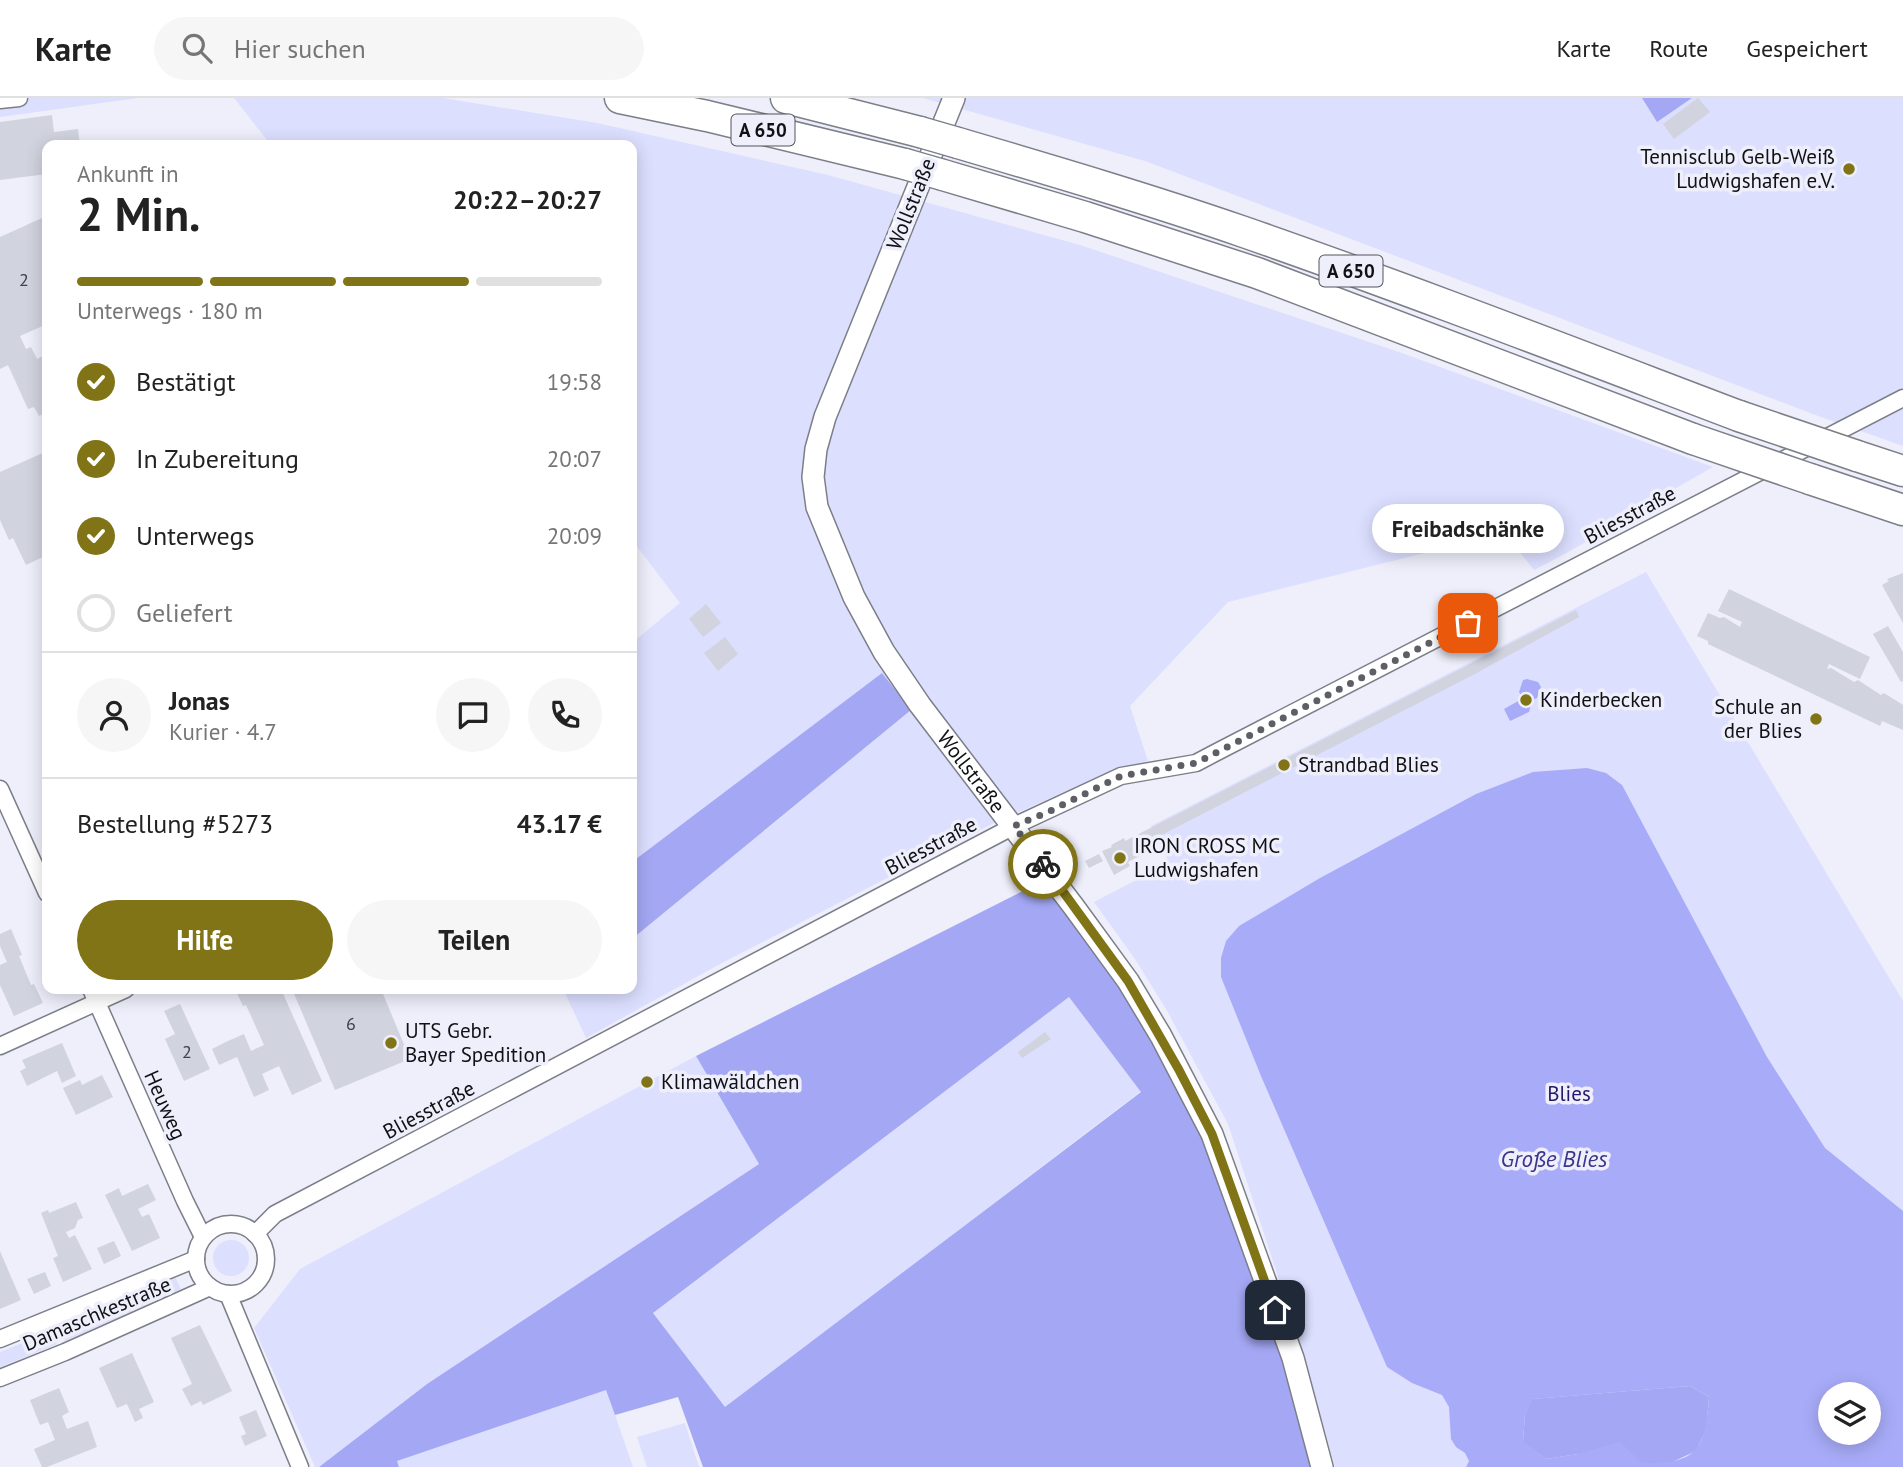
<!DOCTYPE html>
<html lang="de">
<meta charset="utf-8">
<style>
body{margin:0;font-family:"PT Sans",sans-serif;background:#f6f6f6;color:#222;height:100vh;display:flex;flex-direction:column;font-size:26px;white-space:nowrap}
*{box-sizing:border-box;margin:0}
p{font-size:23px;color:#767676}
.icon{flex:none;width:38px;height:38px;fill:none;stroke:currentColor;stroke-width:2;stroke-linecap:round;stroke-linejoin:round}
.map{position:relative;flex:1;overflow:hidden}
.side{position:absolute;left:42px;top:42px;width:595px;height:854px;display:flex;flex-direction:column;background:#fff;border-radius:14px;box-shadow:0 4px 18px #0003}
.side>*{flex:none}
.tools{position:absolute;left:1818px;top:1284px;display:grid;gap:14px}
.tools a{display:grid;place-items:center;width:63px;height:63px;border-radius:50%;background:#fff;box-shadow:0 4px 18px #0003;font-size:35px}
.pin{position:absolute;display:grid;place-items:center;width:60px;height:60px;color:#fff;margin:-30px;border-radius:14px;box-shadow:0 4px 10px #0006}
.courier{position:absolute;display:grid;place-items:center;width:70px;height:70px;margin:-35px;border:5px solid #807416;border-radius:50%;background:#fff;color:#222;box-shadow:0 2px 9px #0007}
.bubble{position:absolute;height:49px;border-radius:24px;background:#fff;box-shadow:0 4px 18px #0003;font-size:23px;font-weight:600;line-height:49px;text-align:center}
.overview em{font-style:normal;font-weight:600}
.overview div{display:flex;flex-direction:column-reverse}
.overview{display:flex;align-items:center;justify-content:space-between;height:119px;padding:0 35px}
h1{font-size:46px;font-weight:600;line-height:52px}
.bar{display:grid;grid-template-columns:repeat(4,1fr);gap:10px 7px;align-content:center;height:84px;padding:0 35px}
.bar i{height:9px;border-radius:5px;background:#e0e0e0}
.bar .on{background:#807416}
.bar p{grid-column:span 4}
.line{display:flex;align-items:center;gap:18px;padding:0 35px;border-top:2px solid #e0e0e0}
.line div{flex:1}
.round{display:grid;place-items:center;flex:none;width:74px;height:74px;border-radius:37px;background:#f6f6f6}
ol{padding:0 35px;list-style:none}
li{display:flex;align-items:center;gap:21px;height:77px}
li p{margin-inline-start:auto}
li .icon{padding:7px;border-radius:50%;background:#807416;color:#fff;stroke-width:4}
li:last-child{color:#767676}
li i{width:38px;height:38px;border:4px solid #e0e0e0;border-radius:50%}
.action{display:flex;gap:14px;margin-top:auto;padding:14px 35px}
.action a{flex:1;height:80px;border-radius:42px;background:#807416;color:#fff;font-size:28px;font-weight:600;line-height:80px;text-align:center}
.action a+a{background:#f6f6f6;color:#222}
header{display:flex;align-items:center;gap:42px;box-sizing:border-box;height:98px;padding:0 35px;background:#fff;border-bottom:2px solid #e0e0e0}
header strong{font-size:33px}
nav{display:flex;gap:38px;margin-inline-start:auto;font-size:24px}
.search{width:490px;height:63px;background:#f6f6f6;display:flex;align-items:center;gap:18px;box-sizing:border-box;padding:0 24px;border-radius:38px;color:#767676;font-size:26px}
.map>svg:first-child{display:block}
.green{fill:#dcdffe;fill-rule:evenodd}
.forest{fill:#a4a8f4;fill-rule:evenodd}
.water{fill:#a8acf8;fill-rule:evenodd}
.building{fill:#d1d3de}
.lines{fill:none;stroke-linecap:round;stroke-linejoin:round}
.minor-casing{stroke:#7c7e88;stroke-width:19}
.tertiary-casing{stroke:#7c7e88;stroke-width:24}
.motorway-casing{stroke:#7c7e88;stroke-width:33}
.minor{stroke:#fff;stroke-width:16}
.tertiary{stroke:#fff;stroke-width:21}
.motorway{stroke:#fff;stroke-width:30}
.motorway-bridge-casing{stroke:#7c7e88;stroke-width:33;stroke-linecap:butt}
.motorway-bridge{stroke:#fff;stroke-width:30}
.done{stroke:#5e5f66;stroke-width:7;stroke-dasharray:0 12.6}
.route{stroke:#807416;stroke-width:9}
.poi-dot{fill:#807416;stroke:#eeeffb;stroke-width:2.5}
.labels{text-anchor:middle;stroke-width:7;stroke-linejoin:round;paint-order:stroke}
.number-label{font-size:18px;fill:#404247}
.shield{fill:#eeeffb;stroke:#53545a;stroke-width:2}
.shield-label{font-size:19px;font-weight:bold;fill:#101115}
.poi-label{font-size:21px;fill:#101115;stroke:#eeeffb;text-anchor:start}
.street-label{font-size:21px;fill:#101115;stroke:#eeeffb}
.park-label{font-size:21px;fill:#26176d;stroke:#eeeffb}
.water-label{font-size:23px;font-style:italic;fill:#3b358b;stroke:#eeeffb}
</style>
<header>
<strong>Karte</strong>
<div class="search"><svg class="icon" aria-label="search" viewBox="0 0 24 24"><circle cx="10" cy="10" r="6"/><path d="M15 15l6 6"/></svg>Hier suchen</div>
<nav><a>Karte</a><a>Route</a><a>Gespeichert</a></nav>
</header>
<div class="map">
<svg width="1903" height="1369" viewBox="0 0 1903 1369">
<rect width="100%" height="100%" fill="#eeeffb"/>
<g class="green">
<polygon points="0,0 138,0 0,19"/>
<path d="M234,0H443L597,25L828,77L1080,147L1402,255L1713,369C1653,402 1596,441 1534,472L1505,435L1228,504L1130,608L1148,663L1116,671L996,724L720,866L586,940L565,895L571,891H632V841L910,613L882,575L632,764V545L680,505L632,442V47H271Z"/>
<polygon points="923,0 1642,0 1657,23 1692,0 1903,0 1903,348 1821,319 1145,63"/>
<path d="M1646,474L1903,903V1369H1335L1304,1258L1228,1026L1166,911L1135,861L1094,804L1169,765L1151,728ZM1830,1297H1869V1335H1830Z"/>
<polygon points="1069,899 1141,993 725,1310 653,1215"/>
<polygon points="696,958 759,1066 427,1286 319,1369 315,1369 254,1230 300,1171"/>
<circle cx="231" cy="1160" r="18"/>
<polygon points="175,1179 181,1191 65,1243 59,1229"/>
<polygon points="52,1233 57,1246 0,1269 0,1254"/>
<polygon points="606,1291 633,1369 399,1369 396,1363"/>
<polygon points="685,1325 699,1369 647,1369 637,1339"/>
</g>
<g class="forest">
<polygon points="1642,0 1692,0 1657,24"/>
<polygon points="882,575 911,612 632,841 632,764"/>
<path d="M1043,783L1117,885L1205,1036L1286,1268L1314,1369H703L678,1299L615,1317L606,1292L397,1363L399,1369H319L427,1286L759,1066L696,958ZM1069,899L1141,994L725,1309L653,1215Z"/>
<polygon points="1690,1288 1709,1299 1706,1332 1696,1353 1670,1365 1642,1365 1578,1356 1546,1361 1523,1344 1525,1316 1532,1301"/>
</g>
<g class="water">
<polygon points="1527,581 1538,584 1541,589 1537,600 1532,602 1529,614 1510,623 1504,611 1520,602 1522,599 1519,594 1523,582"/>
<path d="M1587,670L1606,675L1622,687L1767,959L1825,1050L1903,1113V1369H1466L1469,1363L1465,1355L1456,1349L1451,1341L1449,1309L1442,1297L1412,1285L1387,1269L1261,978L1221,879V860L1226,843L1239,828L1320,780L1476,696L1533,674ZM1690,1288L1709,1299C1705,1352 1698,1366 1642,1365L1620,1344L1578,1356L1546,1361L1523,1343L1525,1316L1533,1301ZM1830,1297H1869V1335H1830Z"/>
</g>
<g class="building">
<polygon points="1698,0 1710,14 1674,41 1663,26"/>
<polygon points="52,17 54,34 78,31 80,47 47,47 47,76 0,82 0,24"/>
<polygon points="42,120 47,131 47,226 20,238 26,251 31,249 37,261 47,256 47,314 39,318 34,309 28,311 8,267 0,271 0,139"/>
<polygon points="47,343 47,457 26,467 13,440 9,442 0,422 0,374 45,354 42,345"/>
<polygon points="1903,475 1903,525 1882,487 1889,483 1887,481"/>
<polygon points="1729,491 1870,559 1860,581 1829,566 1827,571 1831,570 1854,584 1858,582 1881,597 1884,595 1903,607 1903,632 1882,623 1880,628 1708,546 1708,543 1697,538 1708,515 1720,520 1724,519 1740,529 1742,524 1718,513"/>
<polygon points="706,506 721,525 703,539 689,521"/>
<polygon points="1576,512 1579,519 1471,578 1138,749 1142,757 1128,764 1130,768 1114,777 1102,753 1112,749 1111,747 1124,740 1125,743"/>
<polygon points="1888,528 1903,554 1903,583 1901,584 1873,536"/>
<polygon points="725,539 738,556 718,573 704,555"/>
<polygon points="1099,756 1103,763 1089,770 1085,763"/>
<polygon points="11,831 22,857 19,858 31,887 34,886 43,905 14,918 0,887 0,867 7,864 0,848 0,836"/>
<polygon points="235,891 281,891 322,983 292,997 279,968 262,976 269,992 254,999 237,959 219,967 212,951 228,943 244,936 251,953 264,947 246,907 243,908"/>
<polygon points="292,891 381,891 410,961 335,992"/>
<polygon points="180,906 210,971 184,983 165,941 175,936 164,913"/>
<polygon points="1045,934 1051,941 1022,960 1018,954"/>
<polygon points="62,945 76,978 62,985 57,973 27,988 20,973 26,970 22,962"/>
<polygon points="102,977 113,999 76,1017 63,990 80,982 82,987"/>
<polygon points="148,1086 156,1102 138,1111 142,1119 149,1116 160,1140 132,1153 105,1097 119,1090 122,1098"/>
<polygon points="76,1104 83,1120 78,1122 75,1130 66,1134 69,1140 75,1137 92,1171 63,1184 53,1160 58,1158 41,1115 48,1112 49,1115"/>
<polygon points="114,1143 121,1158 104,1166 97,1150"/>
<polygon points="0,1153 21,1202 0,1211"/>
<polygon points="45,1174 51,1188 34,1196 27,1181"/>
<polygon points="200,1227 232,1293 203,1307 201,1303 191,1308 182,1291 192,1286 171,1240"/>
<polygon points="132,1255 154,1304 139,1311 143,1320 135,1324 127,1306 117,1310 99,1270"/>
<polygon points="59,1290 69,1314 62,1318 67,1331 88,1323 97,1349 47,1369 42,1369 34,1351 55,1342 48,1324 40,1327 30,1302"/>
<polygon points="256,1312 267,1338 245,1348 241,1338 246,1336 239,1319"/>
</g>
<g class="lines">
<defs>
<g id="minor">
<polyline points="0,2 19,0"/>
<polyline points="0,691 47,795"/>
<polyline points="91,891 185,1103 203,1139"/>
<polyline points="0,948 126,891"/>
<circle cx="231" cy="1161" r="35"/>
<polyline points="255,1136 275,1116 1014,728 1121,678 1196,665 1213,656 1903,300"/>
<polyline points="228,1196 300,1369"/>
<polyline points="0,1241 196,1161"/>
<polyline points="0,1280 65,1254 210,1189"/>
</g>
<g id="tertiary">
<path id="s1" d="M954,0L825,319L816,351L813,379L817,409L854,499L884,554L920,607L1074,809L1128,883L1161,938L1212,1036L1293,1260L1322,1369"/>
</g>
<g id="motorway">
<polyline points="620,0 707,18 905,66"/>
<polyline points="786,0 920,34"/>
<path d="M958,45C1053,73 1148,101 1241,133C1408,191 1573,255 1739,318"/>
<polyline points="943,77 1085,119 1257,175 1693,341"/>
<polyline points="1857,358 1903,373"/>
<polyline points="1810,381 1903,412"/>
</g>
</defs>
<use href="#minor" class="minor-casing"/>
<use href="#tertiary" class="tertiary-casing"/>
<use href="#motorway" class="motorway-casing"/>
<use href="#minor" class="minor"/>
<use href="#tertiary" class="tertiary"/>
<use href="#motorway" class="motorway"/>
<defs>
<g id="motorway-bridge">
<polyline points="920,34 958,45"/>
<polyline points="905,66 943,77"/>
<polyline points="1739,318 1857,358"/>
<polyline points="1693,341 1810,381"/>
</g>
</defs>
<use href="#motorway-bridge" class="motorway-bridge-casing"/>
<use href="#motorway-bridge" class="motorway-bridge"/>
</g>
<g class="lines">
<polyline class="done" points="1043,766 1014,728 1048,714 1121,678 1196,665 1468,525"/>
<polyline class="route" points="1043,766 1128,883 1179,972 1212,1036 1275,1212"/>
</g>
<g class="poi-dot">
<circle cx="1849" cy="71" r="7"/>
<circle cx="1526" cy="602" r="7"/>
<circle cx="1816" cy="621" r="7"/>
<circle cx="1284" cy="667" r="7"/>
<circle cx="1120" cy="760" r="7"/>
<circle cx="391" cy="945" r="7"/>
<circle cx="647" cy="984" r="7"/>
</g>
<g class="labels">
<g class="number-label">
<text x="24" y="188">2</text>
<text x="351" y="932">6</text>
<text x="187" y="960">2</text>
</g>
<g class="shield">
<rect x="731.5" y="16.5" width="63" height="31" rx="5"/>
<rect x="1319.5" y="157.5" width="63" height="31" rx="5"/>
</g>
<g class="shield-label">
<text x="763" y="39">A 650</text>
<text x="1351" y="180">A 650</text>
</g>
<g class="poi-label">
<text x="1835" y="66" text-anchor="end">Tennisclub Gelb-Weiß<tspan x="1835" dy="24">Ludwigshafen e.V.</tspan></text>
<text x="1540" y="609">Kinderbecken</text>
<text x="1802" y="616" text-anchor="end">Schule an<tspan x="1802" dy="24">der Blies</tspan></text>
<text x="1298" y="674">Strandbad Blies</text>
<text x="1134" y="755">IRON CROSS MC<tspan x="1134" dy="24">Ludwigshafen</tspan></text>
<text x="405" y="940">UTS Gebr.<tspan x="405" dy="24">Bayer Spedition</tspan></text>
<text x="661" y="991">Klimawäldchen</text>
</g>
<g class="street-label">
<text transform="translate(911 106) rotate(-68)" y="7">Wollstraße</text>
<text transform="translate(1630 417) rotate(-28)" y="7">Bliesstraße</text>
<text dy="7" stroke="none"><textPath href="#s1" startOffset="744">Wollstraße</textPath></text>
<text transform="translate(931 748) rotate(-28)" y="7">Bliesstraße</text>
<text transform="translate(165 1007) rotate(66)" y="7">Heuweg</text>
<text transform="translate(429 1012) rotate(-28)" y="7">Bliesstraße</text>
<text transform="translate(97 1216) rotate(-23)" y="7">Damaschkestraße</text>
</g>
<g class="park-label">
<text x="1569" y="1003">Blies</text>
</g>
<g class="water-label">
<text x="1554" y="1069">Große Blies</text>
</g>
</g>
</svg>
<div class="tools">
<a><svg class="icon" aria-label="layers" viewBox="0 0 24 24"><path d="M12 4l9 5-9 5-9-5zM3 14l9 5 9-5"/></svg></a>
</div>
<div class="pin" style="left:1468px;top:525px;background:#ea580c"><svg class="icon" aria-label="bag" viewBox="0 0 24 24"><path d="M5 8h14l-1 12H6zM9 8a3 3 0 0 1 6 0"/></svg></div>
<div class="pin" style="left:1275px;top:1212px;background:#1f2937"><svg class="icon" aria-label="home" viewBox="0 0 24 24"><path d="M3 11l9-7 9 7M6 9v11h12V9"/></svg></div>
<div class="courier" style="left:1043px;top:766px"><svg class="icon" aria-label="bike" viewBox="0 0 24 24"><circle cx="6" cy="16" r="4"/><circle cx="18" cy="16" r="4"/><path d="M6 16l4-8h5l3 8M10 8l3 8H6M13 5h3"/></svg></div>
<div class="bubble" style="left:1372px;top:406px;width:192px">Freibadschänke</div>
<section class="side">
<div class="overview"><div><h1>2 Min.</h1><p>Ankunft in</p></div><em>20:22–20:27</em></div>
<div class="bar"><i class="on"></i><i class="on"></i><i class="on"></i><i></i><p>Unterwegs · 180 m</p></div>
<ol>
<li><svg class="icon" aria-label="check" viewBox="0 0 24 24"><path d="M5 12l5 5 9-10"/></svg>Bestätigt<p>19:58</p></li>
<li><svg class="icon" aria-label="check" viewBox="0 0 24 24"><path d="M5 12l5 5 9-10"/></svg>In Zubereitung<p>20:07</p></li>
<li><svg class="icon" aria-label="check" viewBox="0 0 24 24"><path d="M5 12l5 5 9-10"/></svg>Unterwegs<p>20:09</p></li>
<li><i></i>Geliefert</li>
</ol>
<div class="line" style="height:126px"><a class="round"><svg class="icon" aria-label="person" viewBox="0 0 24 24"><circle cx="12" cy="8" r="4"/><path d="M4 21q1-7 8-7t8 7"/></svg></a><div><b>Jonas</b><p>Kurier · 4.7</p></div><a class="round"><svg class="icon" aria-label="chat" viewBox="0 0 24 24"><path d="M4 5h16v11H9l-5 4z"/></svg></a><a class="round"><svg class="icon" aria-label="phone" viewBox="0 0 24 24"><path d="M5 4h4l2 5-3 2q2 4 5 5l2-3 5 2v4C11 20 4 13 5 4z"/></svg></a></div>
<div class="line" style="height:91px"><div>Bestellung #5273</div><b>43.17 €</b></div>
<div class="action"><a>Hilfe</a><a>Teilen</a></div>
</section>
</div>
